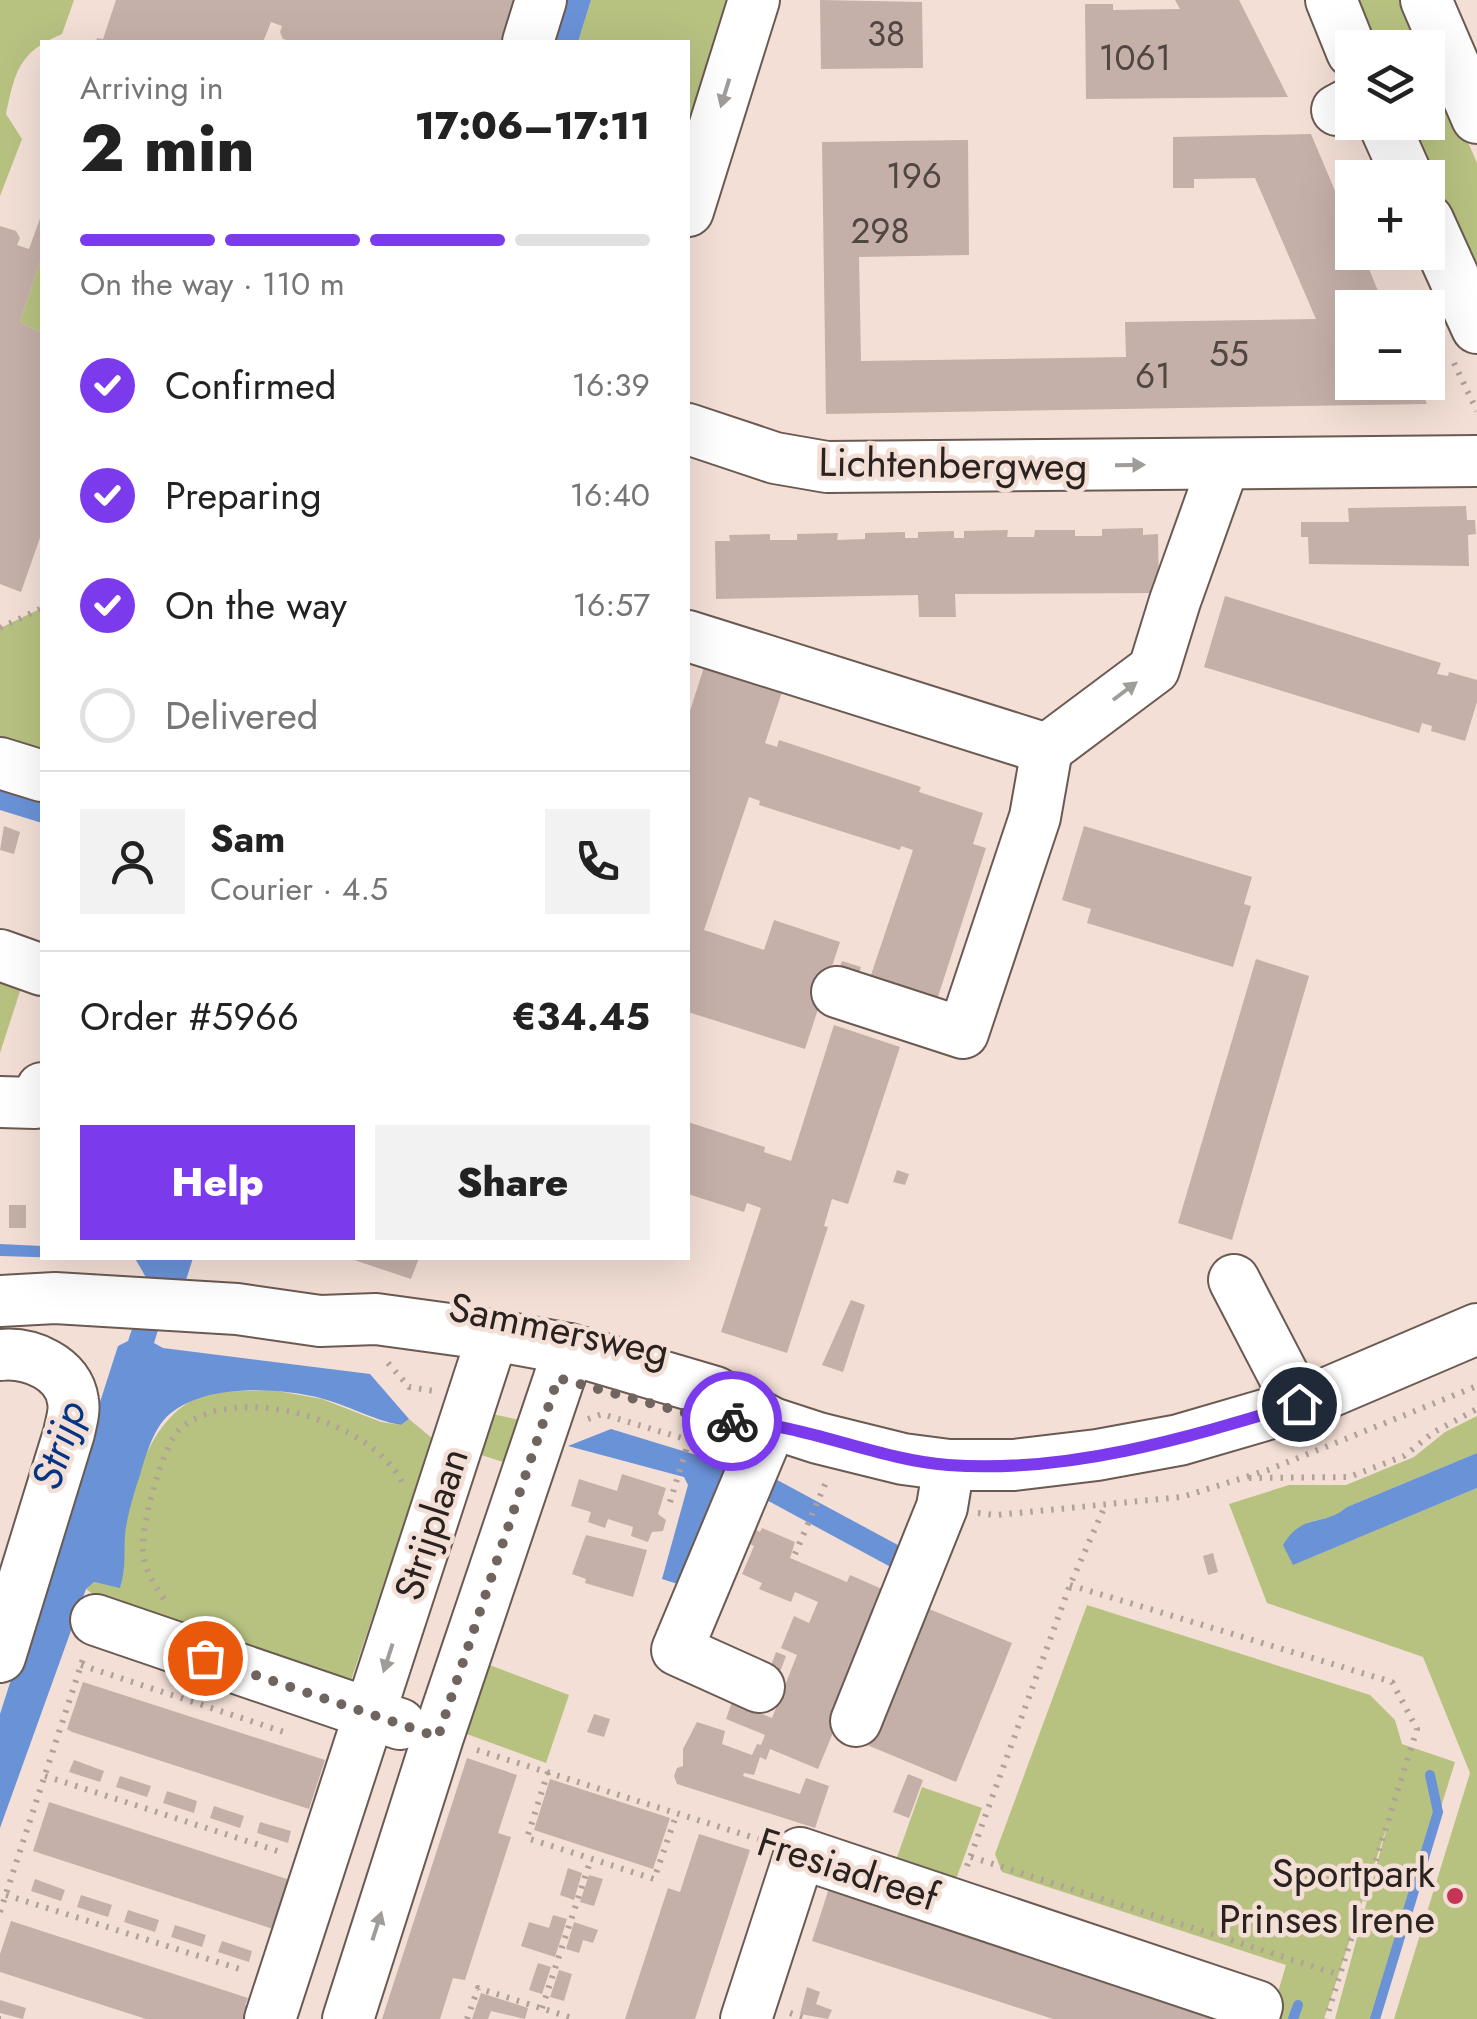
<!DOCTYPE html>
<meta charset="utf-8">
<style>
body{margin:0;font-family:Jost,sans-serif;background:#f2f2f2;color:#222;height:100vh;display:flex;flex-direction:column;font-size:38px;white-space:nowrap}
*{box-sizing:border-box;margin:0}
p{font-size:32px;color:#767676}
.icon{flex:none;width:55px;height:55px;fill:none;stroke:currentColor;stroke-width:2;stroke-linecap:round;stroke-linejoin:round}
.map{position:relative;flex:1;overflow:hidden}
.sheet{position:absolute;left:40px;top:40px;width:650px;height:1220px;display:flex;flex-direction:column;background:#fff;border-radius:0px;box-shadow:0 10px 40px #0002}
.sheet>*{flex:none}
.controls{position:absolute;left:1335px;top:30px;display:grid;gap:20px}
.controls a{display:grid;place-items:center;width:110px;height:110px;border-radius:0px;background:#fff;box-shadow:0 10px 40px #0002;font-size:50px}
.pin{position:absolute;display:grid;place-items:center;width:85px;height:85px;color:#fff;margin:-42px;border:5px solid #fff;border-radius:50%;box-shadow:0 2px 10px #0007}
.courier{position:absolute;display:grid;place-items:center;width:100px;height:100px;margin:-50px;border:8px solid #7c3aed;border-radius:50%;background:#fff;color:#222;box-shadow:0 2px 12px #0007}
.overview em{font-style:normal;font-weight:800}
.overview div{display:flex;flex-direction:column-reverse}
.overview{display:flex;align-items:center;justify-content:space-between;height:170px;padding:0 40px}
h1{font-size:65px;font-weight:800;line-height:75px}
.bar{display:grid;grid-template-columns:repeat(4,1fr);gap:15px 10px;align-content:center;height:120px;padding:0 40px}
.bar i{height:12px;border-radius:8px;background:#e0e0e0}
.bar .selected{background:#7c3aed}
.bar p{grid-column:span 4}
.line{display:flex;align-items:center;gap:25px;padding:0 40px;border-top:2px solid #e0e0e0}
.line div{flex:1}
.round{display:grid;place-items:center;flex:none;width:105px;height:105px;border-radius:0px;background:#f2f2f2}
ol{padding:0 40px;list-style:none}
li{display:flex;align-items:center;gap:30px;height:110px}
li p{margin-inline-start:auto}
li .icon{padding:10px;border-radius:50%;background:#7c3aed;color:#fff;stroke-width:4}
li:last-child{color:#767676}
li i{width:55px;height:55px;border:5px solid #e0e0e0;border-radius:50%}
.action{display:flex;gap:20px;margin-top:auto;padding:20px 40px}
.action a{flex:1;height:115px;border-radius:0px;background:#7c3aed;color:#fff;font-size:40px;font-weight:800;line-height:115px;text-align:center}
.action a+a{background:#f2f2f2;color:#222}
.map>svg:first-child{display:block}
.green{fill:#b7c281}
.water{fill:#6a92d7}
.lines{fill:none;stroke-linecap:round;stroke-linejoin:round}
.stream{stroke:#6a92d7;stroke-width:10}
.building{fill:#c5b0a9}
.minor-casing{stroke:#6b5a52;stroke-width:54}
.path{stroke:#b1a19a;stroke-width:6;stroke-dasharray:2.5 8;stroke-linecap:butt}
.minor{stroke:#fff;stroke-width:50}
.oneway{fill:#9f9c9a}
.done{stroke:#70645f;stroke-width:10;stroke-dasharray:0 18}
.route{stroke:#7c3aed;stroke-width:12}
.poi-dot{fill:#c53556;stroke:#f3dfd6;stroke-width:4}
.labels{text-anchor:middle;stroke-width:9;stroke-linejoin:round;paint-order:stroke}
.number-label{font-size:35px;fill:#504642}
.street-label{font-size:40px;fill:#29221f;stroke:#f3dfd6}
.poi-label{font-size:40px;fill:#29221f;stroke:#f3dfd6;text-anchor:end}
.water-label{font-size:42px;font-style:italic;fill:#043483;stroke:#f3dfd6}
</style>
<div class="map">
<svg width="1477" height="2019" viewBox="0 0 1477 2019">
<rect width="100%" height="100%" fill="#f3dfd6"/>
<g class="green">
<path d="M0,0H74L62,34C19,52 15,71 6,114L22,139L0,196Z"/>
<polygon points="591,0 739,0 688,185 688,42 578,42"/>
<polygon points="1351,0 1406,0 1427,47 1372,47"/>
<polygon points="1428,50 1477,163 1477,288 1404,123 1428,122"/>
<polygon points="42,256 42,333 20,322"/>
<polygon points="42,608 42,767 0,753 0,628"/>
<polygon points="0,978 22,985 0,1053"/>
<path d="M272,1390L322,1399L381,1422L401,1425L409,1419L433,1439L346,1695L126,1618L86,1589L93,1582L120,1587C126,1568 123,1553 125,1534C130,1485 152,1414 202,1396C222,1389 251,1392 272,1390Z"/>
<polygon points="482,1412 530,1422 515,1466 469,1451"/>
<polygon points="1477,1416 1477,1453 1347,1507 1337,1516 1309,1522 1294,1564 1477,1488 1477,2019 1394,2019 1470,1773 1423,1657 1267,1603 1229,1504 1289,1485 1346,1485 1414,1457 1445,1432"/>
<polygon points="1087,1605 1370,1695 1395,1720 1402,1744 1455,1762 1375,2019 1335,2019 1388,1823 1324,2019 1270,2019 1286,1965 1002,1872 995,1854"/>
<polygon points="479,1661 569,1695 546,1763 464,1733"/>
<polygon points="922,1787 982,1808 951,1893 892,1871"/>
</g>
<g class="water">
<polygon points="550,0 591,0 578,42 535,42"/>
<polygon points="0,784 42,798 42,823 0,810"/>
<path d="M0,1244L42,1246V1258H193L186,1280L173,1282L154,1343L163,1348L370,1374L409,1419L401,1425C372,1420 348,1405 320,1398C276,1387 190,1382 160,1425C151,1438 144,1460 140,1475C134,1493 127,1516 125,1535C124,1555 126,1569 120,1588L94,1582L86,1589L0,1828V1714L118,1346L128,1341L148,1281L136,1260L0,1256Z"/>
<polygon points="611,1429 742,1469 684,1586 662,1579 688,1485 684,1477 568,1446"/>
<path d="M1477,1453V1488L1293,1565L1283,1545C1304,1511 1323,1528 1347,1507Z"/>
<polygon points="768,1475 909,1551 900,1572 759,1496"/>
</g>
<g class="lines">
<g class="stream">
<polyline points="1293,2019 1298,2005"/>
<polyline points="1375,2019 1438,1812 1430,1775"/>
</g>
</g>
<g class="building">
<polygon points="116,0 526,0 512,42 294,42 283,39 280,32 282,26 271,22 263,42 96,42 97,38 103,39"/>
<polygon points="820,0 922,2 923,68 821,69"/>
<polygon points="1175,0 1239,0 1288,97 1086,99 1085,4 1113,4 1113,10 1180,9"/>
<polygon points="1311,134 1352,231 1352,252 1362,252 1385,308 1352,308 1352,382 1418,382 1427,404 826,414 822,142 968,140 969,255 859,257 861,361 1126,357 1125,322 1316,319 1255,178 1194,179 1194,188 1173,188 1173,137"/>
<polygon points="42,213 42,256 20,322 42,333 42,532 21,592 0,584 0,226 16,231 20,238 17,245 29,249"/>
<polygon points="1466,506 1467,520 1475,520 1476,534 1468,535 1469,566 1309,564 1308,537 1301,537 1301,522 1349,522 1348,508"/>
<polygon points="1143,528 1143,535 1158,534 1159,593 955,594 956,617 919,617 918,595 716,599 715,541 730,541 729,535 770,534 770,540 797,540 797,534 838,533 837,540 865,539 865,533 905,532 905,538 918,538 918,532 954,531 954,538 964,538 964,531 1008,530 1007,537 1034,537 1035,530 1075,530 1075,536 1102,536 1102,529"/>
<polygon points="1225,596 1441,663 1437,674 1448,676 1449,672 1477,680 1477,702 1465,741 1431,731 1432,726 1422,723 1419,733 1204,667"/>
<polygon points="707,658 785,683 765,743 777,747 779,740 921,787 919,792 983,813 973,844 986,848 935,1006 868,984 913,850 901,846 900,850 759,805 760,801 749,797 704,930 764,950 774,920 840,942 805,1049 688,1012 688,717"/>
<polygon points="4,826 20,832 14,854 0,850"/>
<polygon points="1084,826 1252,877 1244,904 1251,906 1233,967 1087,923 1091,909 1062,900"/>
<polygon points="1256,959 1309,976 1232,1240 1178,1223"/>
<polygon points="842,961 861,967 857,980 838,972"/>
<polygon points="834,1025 900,1047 848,1204 832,1199 824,1226 828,1227 787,1353 721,1332 761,1208 747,1203 744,1212 688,1194 688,1122 765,1147 764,1152 791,1161"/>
<polygon points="897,1170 909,1174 905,1185 893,1182"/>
<rect x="9" y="1205" width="17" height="23"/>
<polygon points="348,1258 419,1258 411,1279"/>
<polygon points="851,1300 865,1305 843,1372 822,1365"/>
<polygon points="622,1474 666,1488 658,1514 666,1520 663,1531 652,1532 648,1542 631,1536 633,1527 608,1519 605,1528 588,1522 591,1512 571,1506 579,1479 617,1491"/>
<polygon points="762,1528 795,1542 790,1558 847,1582 850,1575 891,1593 818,1769 770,1749 766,1760 760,1757 754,1775 744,1773 743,1776 800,1794 806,1778 829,1786 815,1828 677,1784 674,1776 677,1768 683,1766 683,1749 697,1722 725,1731 722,1744 752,1755 757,1744 761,1745 765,1735 726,1719 732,1702 772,1718 797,1655 781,1648 794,1616 809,1623 818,1602 795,1592 791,1602 759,1589 762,1583 742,1574 754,1546 750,1544 756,1530 760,1532"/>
<polygon points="586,1535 647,1550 633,1597 585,1583 586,1579 572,1574"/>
<polygon points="1213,1553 1218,1572 1208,1575 1203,1556"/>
<polygon points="917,1604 1012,1643 956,1782 860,1742"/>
<polygon points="776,1652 786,1656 780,1672 770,1668"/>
<polygon points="83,1682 325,1760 309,1809 72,1732 67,1729"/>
<polygon points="594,1714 610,1719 604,1737 587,1732"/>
<polygon points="467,1758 517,1775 498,1833 511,1837 465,1980 453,1978 440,2019 382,2019"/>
<polygon points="74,1760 104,1771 100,1782 69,1772"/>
<polygon points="908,1774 923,1780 909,1818 893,1812"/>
<polygon points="120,1776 151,1786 147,1797 116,1787"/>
<polygon points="550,1779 670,1818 653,1869 534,1830"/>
<polygon points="167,1791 197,1801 194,1813 163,1803"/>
<polygon points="49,1802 293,1881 276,1930 33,1851"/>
<polygon points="214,1806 244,1816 240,1828 210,1818"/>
<polygon points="260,1822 291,1831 288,1843 257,1833"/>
<polygon points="699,1834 750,1850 695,2019 625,2019 668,1888 680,1892"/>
<polygon points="568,1868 582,1873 574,1900 560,1895"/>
<polygon points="589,1875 603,1879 594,1906 580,1902"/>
<polygon points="35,1879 65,1890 61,1901 31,1891"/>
<polygon points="829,1888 1231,2019 1053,2019 812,1941"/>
<polygon points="81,1895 112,1905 108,1917 77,1907"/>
<polygon points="128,1910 159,1920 155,1932 124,1922"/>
<polygon points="553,1915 567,1919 555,1957 521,1946 529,1922 549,1928"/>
<polygon points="11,1921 248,1998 245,2005 251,2006 247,2019 146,2019 0,1972 0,1954"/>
<polygon points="574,1922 598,1930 593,1943 583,1940 579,1953 566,1949"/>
<polygon points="175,1925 206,1935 202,1947 171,1937"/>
<polygon points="222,1941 252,1951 249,1962 218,1952"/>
<polygon points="538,1963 551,1967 542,1994 529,1990"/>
<polygon points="559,1970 572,1974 564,2001 550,1997"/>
<polygon points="807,1987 820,1992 816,2004 832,2010 828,2019 800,2014"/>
<polygon points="481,1993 528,2008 525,2019 491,2011 488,2019 472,2019"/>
<polygon points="0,2000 26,2008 23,2019 0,2013"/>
</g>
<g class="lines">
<defs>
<g id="minor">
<polyline points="1331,0 1352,52"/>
<polyline points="1426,0 1477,118"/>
<polyline points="528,42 541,0"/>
<polyline points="1337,110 1352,102"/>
<polyline points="1383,122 1408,178"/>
<polyline points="688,211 754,0"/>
<polyline points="1428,220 1477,328"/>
<polyline points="688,429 775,458 827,467 1477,461"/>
<polyline points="688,636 1047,749"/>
<polyline points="1047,749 1154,669 1175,601 1224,464"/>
<polyline points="0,763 42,776"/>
<polyline points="0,955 42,970"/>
<polyline points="837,992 963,1033 1035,817 1047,749"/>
<polyline points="0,1102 35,1103 42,1088"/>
<polyline points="1234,1280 1299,1405"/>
<polyline points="0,1301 55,1298 237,1309 320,1321 376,1319 493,1335 569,1349 715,1392 772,1423 818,1438 903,1459 949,1465 1014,1465 1097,1455 1179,1440 1299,1405 1477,1329"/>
<path d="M0,1355C30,1352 69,1368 73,1401C75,1411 71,1423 69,1433L0,1657"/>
<polyline points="96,1620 400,1724"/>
<polyline points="759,1687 677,1650 772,1423"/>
<polyline points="856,1721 942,1507 949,1465"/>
<polyline points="270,2019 493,1335"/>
<polyline points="348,2019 438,1737 569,1349"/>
<polyline points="746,2019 800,1853 1257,2006 1253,2019"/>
</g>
</defs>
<use href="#minor" class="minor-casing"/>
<g class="path">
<polyline points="1454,363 1477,411"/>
<polyline points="0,628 42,608"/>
<polyline points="388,1363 409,1387 434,1391"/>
<polyline points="588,1419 602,1414 719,1449"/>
<polyline points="1249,1478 1349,1477 1404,1456 1434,1432 1477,1409"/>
<polyline points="670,1502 689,1440"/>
<polyline points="978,1513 996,1515 1182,1497 1268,1470 1477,1386"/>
<polyline points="795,1554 826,1482"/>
<polyline points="1070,1585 1392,1682 1417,1729 1326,2019"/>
<path d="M164,1599C138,1560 140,1551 149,1506C153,1489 167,1440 180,1429C236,1380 370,1420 402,1482"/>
<polyline points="81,1665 284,1732"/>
<polyline points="477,1750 761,1840"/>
<polyline points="548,1772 527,1838 654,1879 677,1813"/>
<polyline points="45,1776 281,1852"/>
<polyline points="971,1857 1340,1975"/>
<polyline points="967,1866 1070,1585 1105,1506"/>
<polyline points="6,1895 243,1970"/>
<polyline points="0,1912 83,1659"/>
<polyline points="542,2008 591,1859"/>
<polyline points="790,2013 807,2019"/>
<polyline points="0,2019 1,2019"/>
<polyline points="467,2019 478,1988 575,2019"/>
</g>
<use href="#minor" class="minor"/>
</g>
<defs><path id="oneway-solid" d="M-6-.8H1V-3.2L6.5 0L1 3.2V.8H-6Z" transform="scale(2.5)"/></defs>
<g class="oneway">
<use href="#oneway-solid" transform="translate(725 93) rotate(107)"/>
<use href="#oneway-solid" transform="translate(1130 465) rotate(-1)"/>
<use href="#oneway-solid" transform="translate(1125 691) rotate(-37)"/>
<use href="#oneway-solid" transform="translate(388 1658) rotate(108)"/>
<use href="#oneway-solid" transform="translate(377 1926) rotate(-72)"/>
</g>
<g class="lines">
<polyline class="done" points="205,1658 438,1737 558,1378 711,1420 732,1421"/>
<path class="route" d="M732,1421C806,1424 874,1459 948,1465C1067,1474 1186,1438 1299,1404"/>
</g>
<circle class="poi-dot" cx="1455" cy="1896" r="10"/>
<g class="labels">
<g class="number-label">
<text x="886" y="46">38</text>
<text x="1135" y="70">1061</text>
<text x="914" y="188">196</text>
<text x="880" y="243">298</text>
<text x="1229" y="366">55</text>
<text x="1153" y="388">61</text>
</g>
<g class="street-label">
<text transform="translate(953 464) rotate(1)" y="14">Lichtenbergweg</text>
<text transform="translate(559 1329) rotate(12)" y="14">Sammersweg</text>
<text transform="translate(431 1524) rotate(-72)" y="14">Strijplaan</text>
<text transform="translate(848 1869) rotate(18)" y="14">Fresiadreef</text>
</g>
<g class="poi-label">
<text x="1435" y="1887">Sportpark<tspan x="1435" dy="46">Prinses Irene</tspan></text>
</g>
<g class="water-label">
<text transform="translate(58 1445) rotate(-72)" y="15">Strijp</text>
</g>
</g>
</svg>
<div class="controls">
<a><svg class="icon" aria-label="layers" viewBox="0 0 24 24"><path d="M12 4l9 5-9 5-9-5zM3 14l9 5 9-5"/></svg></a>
<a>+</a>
<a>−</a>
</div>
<div class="pin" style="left:205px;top:1658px;background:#ea580c"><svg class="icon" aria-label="bag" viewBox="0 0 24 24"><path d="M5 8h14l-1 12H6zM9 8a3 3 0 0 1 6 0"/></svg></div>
<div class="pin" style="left:1299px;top:1404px;background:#1f2937"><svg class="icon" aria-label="home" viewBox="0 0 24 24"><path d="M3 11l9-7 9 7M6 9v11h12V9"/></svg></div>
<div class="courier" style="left:732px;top:1421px"><svg class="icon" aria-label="bike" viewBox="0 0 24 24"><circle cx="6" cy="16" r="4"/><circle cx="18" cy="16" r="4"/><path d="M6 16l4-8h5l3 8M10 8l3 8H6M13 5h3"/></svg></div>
<section class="sheet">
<div class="overview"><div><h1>2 min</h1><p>Arriving in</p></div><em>17:06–17:11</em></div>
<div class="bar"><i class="selected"></i><i class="selected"></i><i class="selected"></i><i></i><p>On the way · 110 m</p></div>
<ol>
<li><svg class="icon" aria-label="check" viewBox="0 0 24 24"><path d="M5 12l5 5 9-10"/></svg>Confirmed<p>16:39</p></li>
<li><svg class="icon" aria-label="check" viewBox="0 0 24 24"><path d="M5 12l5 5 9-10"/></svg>Preparing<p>16:40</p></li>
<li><svg class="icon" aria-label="check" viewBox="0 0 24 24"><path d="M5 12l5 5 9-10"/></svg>On the way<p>16:57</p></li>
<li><i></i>Delivered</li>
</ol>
<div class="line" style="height:180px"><a class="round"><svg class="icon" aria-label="person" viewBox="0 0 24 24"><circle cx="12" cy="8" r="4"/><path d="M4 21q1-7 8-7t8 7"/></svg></a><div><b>Sam</b><p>Courier · 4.5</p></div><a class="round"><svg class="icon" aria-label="phone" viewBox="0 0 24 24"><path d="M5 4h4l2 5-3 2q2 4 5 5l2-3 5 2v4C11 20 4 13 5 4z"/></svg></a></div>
<div class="line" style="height:130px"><div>Order #5966</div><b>€34.45</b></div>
<div class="action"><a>Help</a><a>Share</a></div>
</section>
</div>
